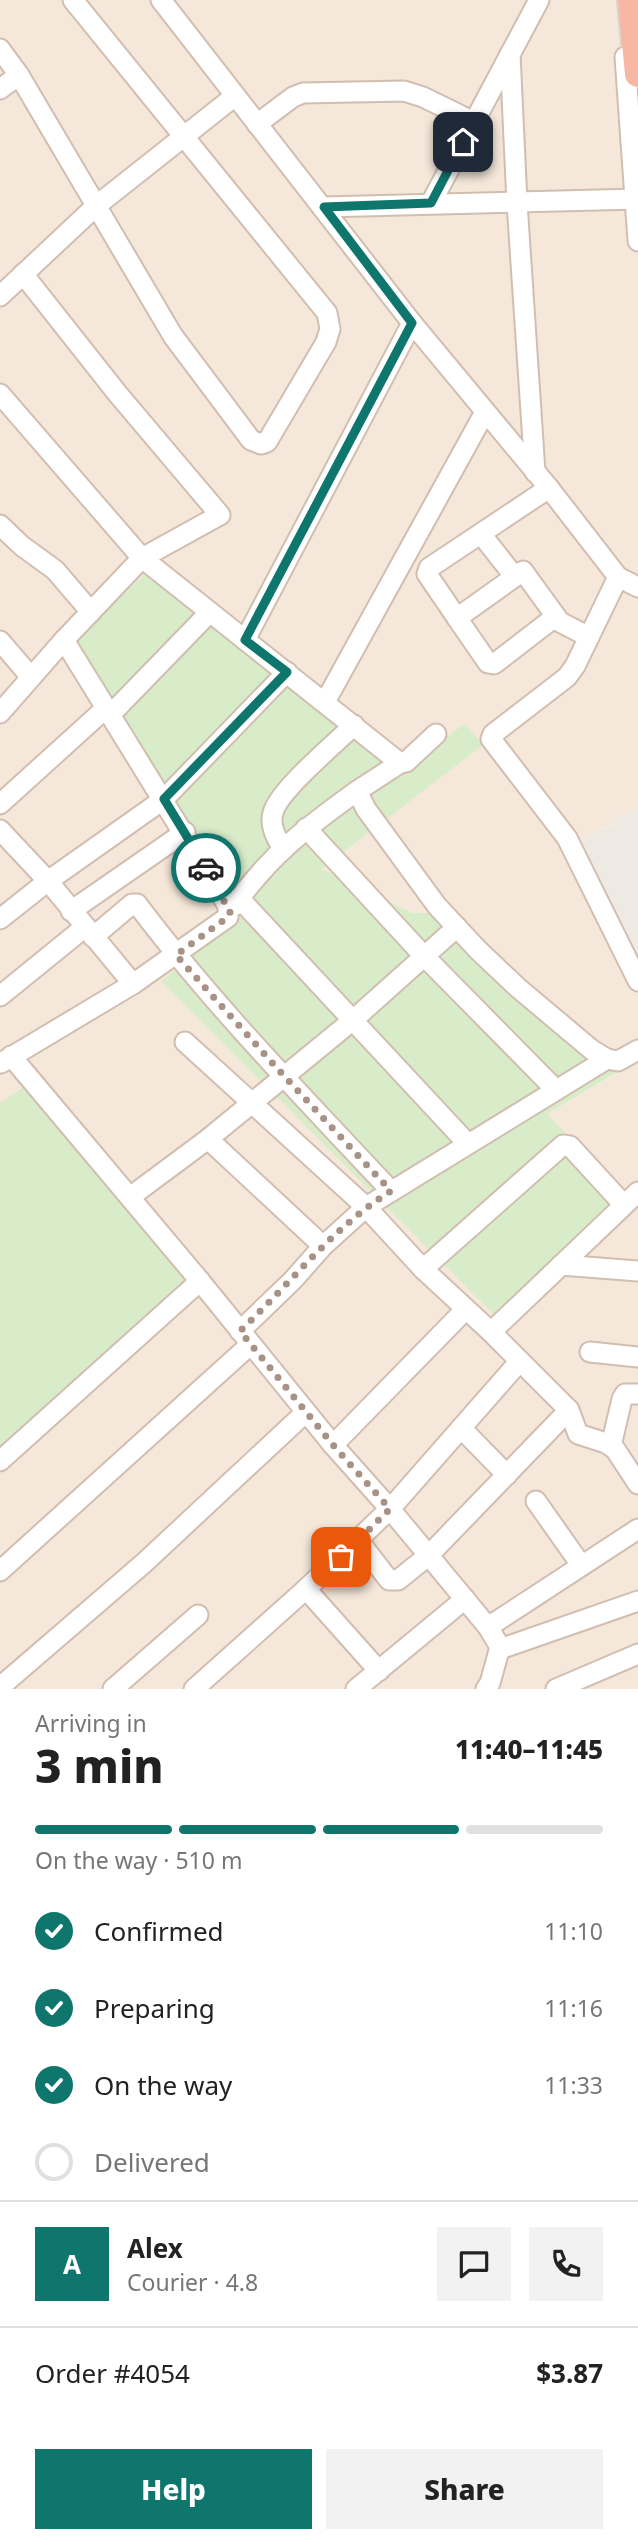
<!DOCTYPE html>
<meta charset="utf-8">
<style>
body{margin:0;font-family:"Noto Sans",sans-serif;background:#f2f2f2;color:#222;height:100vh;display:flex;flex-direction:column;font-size:26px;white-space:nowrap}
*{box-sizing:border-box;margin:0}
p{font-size:23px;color:#767676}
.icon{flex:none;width:38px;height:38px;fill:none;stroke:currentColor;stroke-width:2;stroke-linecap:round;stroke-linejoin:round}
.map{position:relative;height:1689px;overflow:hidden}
.sheet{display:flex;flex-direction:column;background:#fff;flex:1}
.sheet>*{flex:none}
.pin{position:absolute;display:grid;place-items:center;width:60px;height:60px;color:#fff;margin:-30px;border-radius:14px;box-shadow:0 4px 10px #0006}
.courier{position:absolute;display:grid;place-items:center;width:70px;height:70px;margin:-35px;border:5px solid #0f766e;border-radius:50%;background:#fff;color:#222;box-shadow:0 2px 9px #0007}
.summary em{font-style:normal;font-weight:800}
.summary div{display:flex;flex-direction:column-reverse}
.summary{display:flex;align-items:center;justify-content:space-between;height:119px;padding:0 35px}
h1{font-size:46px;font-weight:800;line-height:52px}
.bar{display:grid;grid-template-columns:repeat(4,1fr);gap:10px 7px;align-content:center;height:84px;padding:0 35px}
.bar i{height:9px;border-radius:5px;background:#e0e0e0}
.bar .current{background:#0f766e}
.bar p{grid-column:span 4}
.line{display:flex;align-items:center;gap:18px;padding:0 35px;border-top:2px solid #e0e0e0}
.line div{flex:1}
.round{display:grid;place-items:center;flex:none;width:74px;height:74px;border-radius:0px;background:#f2f2f2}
ol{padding:0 35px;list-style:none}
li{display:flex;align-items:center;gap:21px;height:77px}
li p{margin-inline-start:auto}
li .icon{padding:7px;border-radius:50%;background:#0f766e;color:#fff;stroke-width:4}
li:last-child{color:#767676}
li i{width:38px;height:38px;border:4px solid #e0e0e0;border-radius:50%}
.cta{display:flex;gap:14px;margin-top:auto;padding:14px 35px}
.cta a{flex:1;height:80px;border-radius:0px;background:#0f766e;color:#fff;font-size:28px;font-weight:800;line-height:80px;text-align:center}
.cta a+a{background:#f2f2f2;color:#222}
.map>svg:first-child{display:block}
.residential{fill:#f5e8da;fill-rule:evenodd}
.industrial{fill:#efe9e4}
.green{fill:#d8ecc9}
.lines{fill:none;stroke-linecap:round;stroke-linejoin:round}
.minor-casing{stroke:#d1beb0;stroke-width:23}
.highway-casing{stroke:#dad1cd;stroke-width:30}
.minor{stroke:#fff;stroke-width:19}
.highway{stroke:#f7b7a3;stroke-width:26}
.done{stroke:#a89285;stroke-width:7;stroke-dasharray:0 12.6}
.route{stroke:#0f766e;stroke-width:9}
</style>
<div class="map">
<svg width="638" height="1689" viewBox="0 0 638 1689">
<rect width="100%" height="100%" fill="#fdf6ec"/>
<path class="residential" d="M0,0H619L638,151V809L612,818L614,824L566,845L638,994V1689H0ZM68,644L398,773L465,723L482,745L320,869L413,913L457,912L617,1073L547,1114L162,981L243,916Z"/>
<polygon class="industrial" points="638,809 638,994 565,844 614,825 612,818"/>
<g class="green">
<polygon points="149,571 398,773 465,723 483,745 321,869 413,913 457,912 618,1072 547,1114 632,1202 498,1319 161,981 243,916 68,644"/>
<polygon points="33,1081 199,1287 0,1447 0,1103"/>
</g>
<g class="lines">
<defs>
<g id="minor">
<polyline points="161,0 412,323 549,488 618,577 638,587"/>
<polyline points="0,49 19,75 173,336 251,440 261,444 267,442 326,342 330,329 327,313 73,0"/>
<polyline points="510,54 517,203 535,472"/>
<polyline points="625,57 638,241"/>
<polyline points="0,89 19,75"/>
<polyline points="257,124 293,97 303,93 404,91 423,97 474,122"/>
<polyline points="431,203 539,0"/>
<polyline points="324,207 638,199"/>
<polyline points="0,296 96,206 235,96"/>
<polyline points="0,394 142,558 400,763 406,762 436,734"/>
<polyline points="0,525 22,546 55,570 91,612"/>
<polyline points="481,534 514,576"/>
<polyline points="618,577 575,666 567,677 493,734 491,739 567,838 638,981"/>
<polyline points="555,617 494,664 488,663 457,618 523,571 560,622 589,637"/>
<polyline points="457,618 427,574 429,568 549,488"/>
<polyline points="245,640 412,323"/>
<polyline points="0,641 30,676"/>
<polyline points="325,702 485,412"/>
<polyline points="0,713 64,640 142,558 220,515 117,393 23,274"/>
<polyline points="111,714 209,613"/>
<polyline points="400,763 357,791 366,809 437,906 478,950 517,987 592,1050 607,1059 618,1061 638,1050"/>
<polyline points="0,804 106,708"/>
<polyline points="306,828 423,955 556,1090"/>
<polyline points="0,830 48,881 133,984"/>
<path d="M283,849C277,839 269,826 273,813C278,791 335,744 354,725"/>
<polyline points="239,898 468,1144"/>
<path d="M234,906C269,856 308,826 357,791"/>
<polyline points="71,911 185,832"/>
<polyline points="0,919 48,881 164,799 287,672"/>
<path d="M93,937L132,904H137C214,1006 304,1098 391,1191"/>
<polyline points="0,996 85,927"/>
<polyline points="185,1042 366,1207 423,1269 491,1332 569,1410 578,1434 606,1443 615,1449 638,1484"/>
<polyline points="11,1056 200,1281 333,1445 390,1509 488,1627 500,1647 490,1683 486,1689"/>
<polyline points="1,1063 133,984 228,917 228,906 64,640"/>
<polyline points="208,1139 353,1020 457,927"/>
<polyline points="130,1197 208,1139 323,1246"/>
<polyline points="561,1265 638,1271"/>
<polyline points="423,1269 563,1145 570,1146 624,1205"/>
<polyline points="240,1331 293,1280 323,1246 366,1207 607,1059"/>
<polyline points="491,1332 638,1192"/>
<polyline points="590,1352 638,1357"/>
<polyline points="461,1428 507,1475"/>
<polyline points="333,1445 465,1310"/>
<polyline points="611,1446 622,1399 625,1394 638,1394"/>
<polyline points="0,1461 200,1281"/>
<polyline points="536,1501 581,1565"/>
<polyline points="358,1540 389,1580 398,1580 429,1555 569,1410"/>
<polyline points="0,1571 251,1344"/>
<polyline points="306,1589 379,1671"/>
<polyline points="488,1627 638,1529"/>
<polyline points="500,1649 638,1601"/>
<polyline points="0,1687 144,1563 306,1412"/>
<polyline points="113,1689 198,1615"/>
<polyline points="194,1689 306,1589 390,1509 519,1362"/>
<polyline points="356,1689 465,1599"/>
<polyline points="556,1689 638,1654"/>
</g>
<polyline id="highway" points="631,0 638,74"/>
</defs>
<use href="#minor" class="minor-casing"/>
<use href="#highway" class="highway-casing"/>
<use href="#minor" class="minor"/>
<use href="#highway" class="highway"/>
</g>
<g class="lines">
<path class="done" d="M206,868L230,912L228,917L176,955L285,1077L391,1191C333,1227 290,1284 240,1331L333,1445L390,1509L341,1557"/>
<polyline class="route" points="206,868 164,799 287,672 245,640 412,323 324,207 431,203 463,142"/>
</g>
</svg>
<div class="pin" style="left:341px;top:1557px;background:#ea580c"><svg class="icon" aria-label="bag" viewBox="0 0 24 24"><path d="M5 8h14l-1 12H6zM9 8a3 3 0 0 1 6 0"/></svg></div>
<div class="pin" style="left:463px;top:142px;background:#1f2937"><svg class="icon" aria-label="home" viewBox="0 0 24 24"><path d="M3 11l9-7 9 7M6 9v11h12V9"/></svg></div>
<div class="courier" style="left:206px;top:868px"><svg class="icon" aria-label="car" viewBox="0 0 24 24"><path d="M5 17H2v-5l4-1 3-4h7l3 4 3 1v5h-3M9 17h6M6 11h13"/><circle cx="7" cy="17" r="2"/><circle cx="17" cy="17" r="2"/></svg></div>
</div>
<section class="sheet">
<div class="summary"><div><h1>3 min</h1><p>Arriving in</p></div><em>11:40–11:45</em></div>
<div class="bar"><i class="current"></i><i class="current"></i><i class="current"></i><i></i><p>On the way · 510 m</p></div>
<ol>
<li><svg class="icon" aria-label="check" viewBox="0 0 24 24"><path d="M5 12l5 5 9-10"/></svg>Confirmed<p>11:10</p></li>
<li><svg class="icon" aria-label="check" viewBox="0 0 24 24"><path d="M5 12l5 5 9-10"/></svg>Preparing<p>11:16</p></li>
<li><svg class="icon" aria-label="check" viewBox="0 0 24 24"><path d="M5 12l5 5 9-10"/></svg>On the way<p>11:33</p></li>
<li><i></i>Delivered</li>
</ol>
<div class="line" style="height:126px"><b class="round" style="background:#0f766e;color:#fff">A</b><div><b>Alex</b><p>Courier · 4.8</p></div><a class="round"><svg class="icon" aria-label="chat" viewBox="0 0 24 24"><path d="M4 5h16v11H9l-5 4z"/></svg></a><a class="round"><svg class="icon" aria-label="phone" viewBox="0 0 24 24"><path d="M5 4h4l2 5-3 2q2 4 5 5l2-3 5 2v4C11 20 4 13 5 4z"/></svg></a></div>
<div class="line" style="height:91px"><div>Order #4054</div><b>$3.87</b></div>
<div class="cta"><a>Help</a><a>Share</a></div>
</section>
